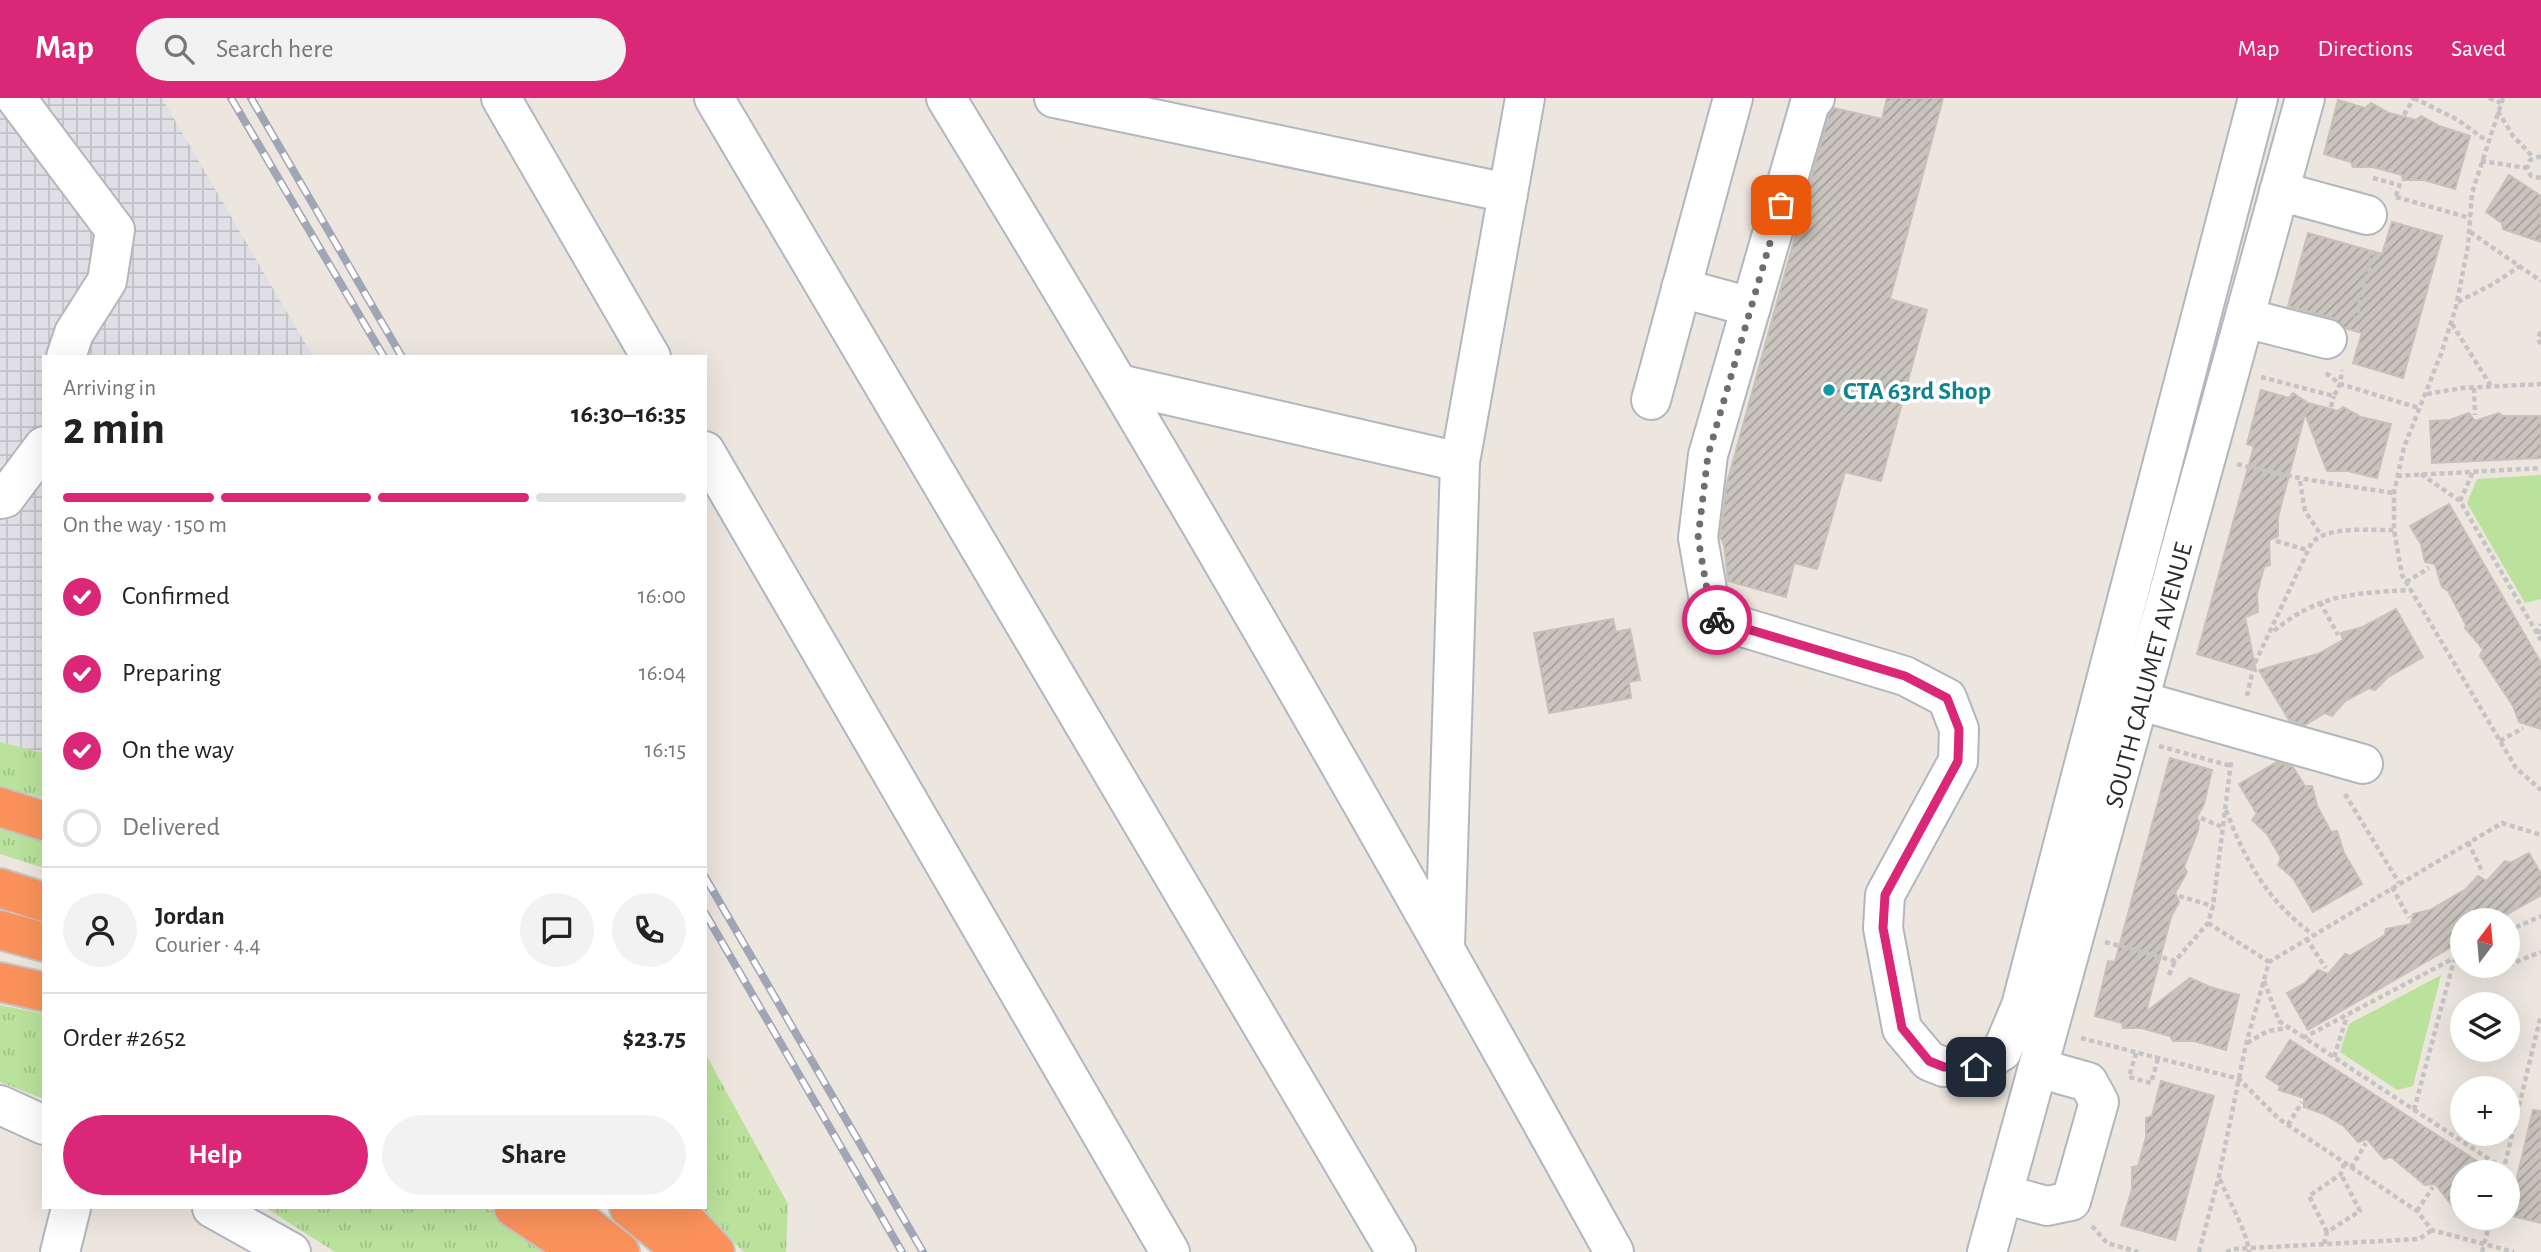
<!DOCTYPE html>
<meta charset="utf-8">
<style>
body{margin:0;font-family:"Alegreya Sans",sans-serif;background:#f2f2f2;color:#222;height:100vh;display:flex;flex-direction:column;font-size:26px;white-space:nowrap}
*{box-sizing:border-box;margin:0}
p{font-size:23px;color:#767676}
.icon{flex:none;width:38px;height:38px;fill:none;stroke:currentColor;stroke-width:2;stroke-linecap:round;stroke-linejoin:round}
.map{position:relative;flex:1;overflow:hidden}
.drawer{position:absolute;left:42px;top:257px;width:665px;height:854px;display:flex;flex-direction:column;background:#fff;border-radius:0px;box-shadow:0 7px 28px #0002}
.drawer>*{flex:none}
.needle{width:46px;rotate:16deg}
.tools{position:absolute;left:2450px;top:810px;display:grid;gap:14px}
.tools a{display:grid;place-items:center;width:70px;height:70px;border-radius:50%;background:#fff;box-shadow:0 7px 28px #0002;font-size:35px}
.pin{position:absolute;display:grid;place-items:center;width:60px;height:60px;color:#fff;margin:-30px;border-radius:14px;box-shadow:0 4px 10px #0006}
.courier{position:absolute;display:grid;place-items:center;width:70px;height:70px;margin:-35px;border:5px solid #db2777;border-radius:50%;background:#fff;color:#222;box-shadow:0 2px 9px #0007}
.headline em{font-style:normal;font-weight:600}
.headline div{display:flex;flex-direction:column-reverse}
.headline{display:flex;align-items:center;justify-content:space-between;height:119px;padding:0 21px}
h1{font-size:46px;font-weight:600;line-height:52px}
.bar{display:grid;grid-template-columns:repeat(4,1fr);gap:10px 7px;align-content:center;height:84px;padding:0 21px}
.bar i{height:9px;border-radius:5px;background:#e0e0e0}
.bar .active{background:#db2777}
.bar p{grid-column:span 4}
.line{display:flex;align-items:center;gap:18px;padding:0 21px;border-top:2px solid #e0e0e0}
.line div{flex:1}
.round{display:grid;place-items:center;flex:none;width:74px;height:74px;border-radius:37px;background:#f2f2f2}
ol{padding:0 21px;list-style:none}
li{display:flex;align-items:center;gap:21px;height:77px}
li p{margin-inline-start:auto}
li .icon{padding:7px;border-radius:50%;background:#db2777;color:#fff;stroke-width:4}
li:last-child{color:#767676}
li i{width:38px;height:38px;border:4px solid #e0e0e0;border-radius:50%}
.primary-button{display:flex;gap:14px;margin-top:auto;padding:14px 21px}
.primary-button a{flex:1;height:80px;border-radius:42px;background:#db2777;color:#fff;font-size:28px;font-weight:600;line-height:80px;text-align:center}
.primary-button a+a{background:#f2f2f2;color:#222}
header{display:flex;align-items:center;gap:42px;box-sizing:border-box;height:98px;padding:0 35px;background:#db2777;color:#fff}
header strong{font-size:33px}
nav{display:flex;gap:38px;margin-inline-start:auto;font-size:24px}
.search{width:490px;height:63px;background:#f2f2f2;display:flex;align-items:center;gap:18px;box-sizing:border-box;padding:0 24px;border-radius:38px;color:#767676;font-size:26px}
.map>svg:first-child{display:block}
.industrial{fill:url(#industrial-grid)}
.grass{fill:url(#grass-tufts)}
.park{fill:#bae29c}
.building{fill:url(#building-hatch);stroke:#c9c1b8;stroke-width:2}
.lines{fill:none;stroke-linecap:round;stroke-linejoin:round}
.minor-casing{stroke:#b2b6bf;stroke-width:42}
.highway-casing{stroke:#c4c4c4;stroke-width:42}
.path{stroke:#c4c4c4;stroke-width:4.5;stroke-dasharray:5 3.5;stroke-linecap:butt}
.minor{stroke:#fff;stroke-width:38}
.highway{stroke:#fb925b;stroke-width:38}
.rail-casing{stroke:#a1a6b6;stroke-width:8}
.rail{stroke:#fff;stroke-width:5;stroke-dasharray:16;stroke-linecap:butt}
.done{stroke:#706d6b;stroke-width:7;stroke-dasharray:0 12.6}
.route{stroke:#db2777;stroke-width:9}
.culture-dot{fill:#0f9aa8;stroke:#fff;stroke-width:2.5}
.labels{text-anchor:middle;stroke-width:7;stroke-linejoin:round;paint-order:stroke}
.culture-label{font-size:26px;font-weight:bold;fill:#0d838f;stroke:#fff;text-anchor:start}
.street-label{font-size:26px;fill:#2c2c2c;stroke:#fff}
</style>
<header>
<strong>Map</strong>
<div class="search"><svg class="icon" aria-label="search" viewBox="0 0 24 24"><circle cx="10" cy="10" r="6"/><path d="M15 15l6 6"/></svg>Search here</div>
<nav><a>Map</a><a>Directions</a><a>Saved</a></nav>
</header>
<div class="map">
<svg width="2541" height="1154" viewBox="0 0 2541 1154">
<defs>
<pattern id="industrial-grid" width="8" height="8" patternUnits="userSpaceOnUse" patternTransform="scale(1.75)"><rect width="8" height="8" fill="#e0dfe6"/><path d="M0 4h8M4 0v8" fill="none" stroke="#c0c0c5"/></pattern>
<pattern id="grass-tufts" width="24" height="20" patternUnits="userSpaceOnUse" patternTransform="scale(1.75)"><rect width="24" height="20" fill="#bae29c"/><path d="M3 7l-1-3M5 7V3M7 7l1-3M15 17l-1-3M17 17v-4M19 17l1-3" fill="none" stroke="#a0c287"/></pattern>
<pattern id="building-hatch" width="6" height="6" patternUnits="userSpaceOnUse" patternTransform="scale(1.75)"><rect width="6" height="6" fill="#c9c4bd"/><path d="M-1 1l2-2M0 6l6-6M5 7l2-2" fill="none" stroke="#a39f9a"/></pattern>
</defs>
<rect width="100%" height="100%" fill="#ede6df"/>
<polygon class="industrial" points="0,0 162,0 313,259 44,259 44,655 0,644"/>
<g class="grass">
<polygon points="0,644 44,655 44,700 0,688"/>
<polygon points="0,731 44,744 44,770 0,756"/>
<polygon points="0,907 44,916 44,1001 0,984"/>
<polygon points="705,955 788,1106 786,1154 744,1154 696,1110 705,1110"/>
<polygon points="266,1110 489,1110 554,1154 335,1154"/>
</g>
<g class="park">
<polygon points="2541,377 2541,501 2525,505 2467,405 2477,381"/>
<polygon points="2441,877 2413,988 2397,992 2340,954 2349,926"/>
</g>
<g class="building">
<polygon points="1887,0 1943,0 1890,201 1927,212 1881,383 1845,374 1817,471 1794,465 1786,499 1728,483 1724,446 1720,439 1727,385 1829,16 1834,10 1882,21"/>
<polygon points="2338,2 2365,10 2371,5 2389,15 2416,22 2421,18 2439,28 2470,38 2455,91 2424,82 2403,82 2402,77 2373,69 2353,69 2351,64 2324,56"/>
<polygon points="2509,77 2541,98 2541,144 2503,131 2502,125 2486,114"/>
<polygon points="2392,124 2442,138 2403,280 2353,265 2362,235 2345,230 2332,220 2288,208 2308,135 2382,156"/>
<polygon points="2261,292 2289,300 2293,295 2308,305 2338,313 2343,309 2361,319 2391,326 2377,380 2348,373 2327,373 2305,316 2278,419 2278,438 2269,442 2270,467 2264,469 2257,496 2258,514 2245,519 2256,573 2197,556 2254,348 2247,346"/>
<polygon points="2469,315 2475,323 2499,315 2503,318 2541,318 2541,360 2432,365 2430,323 2450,322"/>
<polygon points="2449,406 2541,565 2541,631 2519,624 2513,608 2480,558 2483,551 2465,530 2466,527 2448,493 2442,489 2435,466 2425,464 2421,446 2410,428"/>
<polygon points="2396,511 2423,559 2388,579 2375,592 2369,590 2345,603 2332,618 2325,615 2305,627 2289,622 2259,572 2318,556 2343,542 2341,535 2363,529"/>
<polygon points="1613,521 1616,534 1630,531 1640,582 1629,584 1631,600 1549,615 1534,535"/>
<polygon points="2170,660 2212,672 2204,706 2197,719 2199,724 2198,732 2184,769 2187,774 2175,795 2179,804 2171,819 2146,914 2190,880 2210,889 2239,897 2226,952 2194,943 2173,943 2170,938 2141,930 2123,930 2122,925 2095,918 2108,863 2115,864"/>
<polygon points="2277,664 2293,669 2305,688 2312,688 2317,708 2331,734 2337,733 2344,755 2362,786 2313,814 2293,780 2278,767 2281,760 2267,736 2252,722 2257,716 2239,686"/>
<polygon points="2529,755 2541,776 2541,797 2497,822 2462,822 2462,843 2308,932 2287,895 2305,885 2318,872 2328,876 2345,856 2350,858 2385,837 2386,831 2411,826 2413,816 2430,812 2466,791 2478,778 2487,783 2505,763 2510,765"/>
<polygon points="2290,942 2494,1074 2462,1074 2462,1120 2435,1086 2425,1087 2391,1059 2384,1061 2367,1041 2358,1044 2345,1029 2324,1016 2304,1009 2304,1000 2279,992 2280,988 2266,979"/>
<polygon points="2161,983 2214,998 2175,1142 2121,1127 2132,1091 2132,1069 2138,1068 2146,1039 2146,1020 2152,1018"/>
<polygon points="2533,1012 2541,1013 2541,1125 2508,1117"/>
</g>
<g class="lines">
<defs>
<g id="minor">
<polyline points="16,0 115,132 107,183 74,235 66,259"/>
<polyline points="501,0 651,259"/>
<polyline points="714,0 1396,1154"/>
<path d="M946,0C1178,379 1399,765 1614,1154"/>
<polyline points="1054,0 1508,95"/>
<polyline points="1815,0 1810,5 1708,357 1698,440 1712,520 1905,578 1947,600 1959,631 1958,663 1885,797 1883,830 1902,931 1929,963 1944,969 1976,969 2002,953 2021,908 2258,0"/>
<polyline points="2279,93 2367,117"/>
<polyline points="1681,190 1751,209"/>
<polyline points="2245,220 2327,241"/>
<polyline points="1119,286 1460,364"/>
<polyline points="1651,302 1733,0"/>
<polyline points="705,353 1170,1154"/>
<polyline points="0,401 5,400 44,348"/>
<polyline points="2141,603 2363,666"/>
<polyline points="1445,849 1460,364 1525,0"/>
<polyline points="0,1007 44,1027"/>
<polyline points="2003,1096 2047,1108 2071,1103 2099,1004 2088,984 2038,970"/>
<polyline points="212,1110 291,1154"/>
<polyline points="60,1154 71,1110"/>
<polyline points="1987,1154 2305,0"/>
</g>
<g id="highway">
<polyline points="0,709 44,723"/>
<polyline points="0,790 44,804"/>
<polyline points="0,832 44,844"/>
<polyline points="0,884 44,894"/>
<polyline points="514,1110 580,1154"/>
<polyline points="564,1110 620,1154"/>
<polyline points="629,1110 684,1154"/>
<polyline points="674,1110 715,1154"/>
</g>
</defs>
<use href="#minor" class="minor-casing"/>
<use href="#highway" class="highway-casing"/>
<g class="path">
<polyline points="2414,0 2458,22 2487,43"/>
<polyline points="2489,0 2501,5"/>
<polyline points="2503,0 2472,95 2468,148 2456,209 2441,256 2404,349 2394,395 2394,432 2402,477 2516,670 2541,692"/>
<polyline points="2498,13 2513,38 2533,59"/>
<polyline points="2404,17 2414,0"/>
<polyline points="2541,58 2530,62 2527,70 2531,78 2541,80"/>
<polyline points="2481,63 2527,70"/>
<polyline points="2373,80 2392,85 2390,91"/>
<polyline points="2396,98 2401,82"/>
<polyline points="2396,99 2470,120"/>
<polyline points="2470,134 2541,183"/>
<polyline points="2458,204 2493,186 2520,168"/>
<polyline points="2355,223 2374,151"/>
<polyline points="2452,226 2491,288"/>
<polyline points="2541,234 2538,239 2541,249"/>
<polyline points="2326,275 2340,286 2419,310"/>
<polyline points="2261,279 2334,298 2340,286 2342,272"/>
<polyline points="2474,290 2475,317"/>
<polyline points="2427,296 2462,290 2541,286"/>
<polyline points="2331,309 2334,298"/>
<path d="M2237,366C2290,380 2341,387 2394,395"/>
<polyline points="2421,376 2460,403 2541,542"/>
<polyline points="2397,378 2541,370"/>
<polyline points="2300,383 2305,413 2321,437"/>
<polyline points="2460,403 2473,374"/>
<polyline points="2276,443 2307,452"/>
<polyline points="2406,484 2429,470"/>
<polyline points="2320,504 2338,537"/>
<path d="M2274,533C2318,496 2355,495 2410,492"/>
<polyline points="2538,536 2541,526"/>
<path d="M2247,598L2254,567L2312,444C2333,427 2368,433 2394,432"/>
<polyline points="2500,643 2523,630"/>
<polyline points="2159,648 2231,668"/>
<polyline points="2345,696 2399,785"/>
<path d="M2226,712C2245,763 2268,803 2312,836"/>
<polyline points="2201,720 2222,729"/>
<polyline points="2468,744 2483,775"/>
<polyline points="2392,789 2409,820"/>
<polyline points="2179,798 2213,808"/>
<polyline points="2208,825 2269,864"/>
<polyline points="2508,833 2541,818"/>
<polyline points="2306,840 2326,870"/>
<polyline points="2105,844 2175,863 2208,825 2213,808 2231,664"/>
<polyline points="2508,867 2541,854"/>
<polyline points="2494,872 2505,868"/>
<polyline points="2169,877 2175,863"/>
<polyline points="2264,883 2279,923 2504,1071"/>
<polyline points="2081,940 2239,981 2279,1021 2417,1113 2432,1132 2514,1154"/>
<polyline points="2303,940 2462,856"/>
<polyline points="2247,945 2268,933 2287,930"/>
<polyline points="2136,955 2129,979 2151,985 2158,961"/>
<polyline points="2334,959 2347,918"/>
<polyline points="2414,1012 2454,862"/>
<polyline points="2288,1027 2302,1004"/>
<polyline points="2351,1070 2366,1045"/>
<polyline points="2503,1074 2541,917"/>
<path d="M2220,1081C2228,1102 2247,1133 2249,1154"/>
<polyline points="2417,1113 2433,1089"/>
<polyline points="2092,1128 2107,1145 2138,1154"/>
<polyline points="2327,1134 2309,1098 2341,1076 2344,1065"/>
<polyline points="2324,1146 2327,1134 2360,1113 2341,1076"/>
<polyline points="2199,1154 2219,1078 2246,946 2269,864 2502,725 2541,737"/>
<polyline points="2226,1154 2233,1151 2419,1141 2432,1132"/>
<polyline points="2482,1154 2491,1120"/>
</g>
<use href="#minor" class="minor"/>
<use href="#highway" class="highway"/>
<defs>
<g id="rail">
<polyline points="231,0 384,259"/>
<polyline points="251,0 402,259"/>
<polyline points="705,779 923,1154"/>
<polyline points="705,815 902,1154"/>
</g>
</defs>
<use href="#rail" class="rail-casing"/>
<use href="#rail" class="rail"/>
</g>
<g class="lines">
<polyline class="done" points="1717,522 1712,520 1698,440 1708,357 1781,107"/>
<polyline class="route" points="1717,522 1905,578 1947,600 1959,631 1958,663 1885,797 1883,830 1902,930 1929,963 1944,969 1976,969"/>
</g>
<circle class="culture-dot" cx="1829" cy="292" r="7"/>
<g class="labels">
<g class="culture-label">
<text x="1843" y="301">CTA 63rd Shop</text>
</g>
<g class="street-label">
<text transform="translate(2148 577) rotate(-75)" y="9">SOUTH CALUMET AVENUE</text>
</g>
</g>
</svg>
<div class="tools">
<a><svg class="needle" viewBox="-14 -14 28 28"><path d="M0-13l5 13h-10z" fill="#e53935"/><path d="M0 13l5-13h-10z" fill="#767676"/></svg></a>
<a><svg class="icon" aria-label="layers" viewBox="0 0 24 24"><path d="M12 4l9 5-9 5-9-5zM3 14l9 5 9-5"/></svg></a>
<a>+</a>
<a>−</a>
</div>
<div class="pin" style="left:1781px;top:107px;background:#ea580c"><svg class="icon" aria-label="bag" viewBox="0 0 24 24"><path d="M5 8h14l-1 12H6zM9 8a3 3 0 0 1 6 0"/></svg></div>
<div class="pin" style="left:1976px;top:969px;background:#1f2937"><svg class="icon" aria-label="home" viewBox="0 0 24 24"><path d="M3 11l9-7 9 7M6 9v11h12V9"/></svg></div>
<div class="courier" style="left:1717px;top:522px"><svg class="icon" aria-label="bike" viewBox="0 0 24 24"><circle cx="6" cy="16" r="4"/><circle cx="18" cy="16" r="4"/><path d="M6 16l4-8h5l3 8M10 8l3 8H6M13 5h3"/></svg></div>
<section class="drawer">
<div class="headline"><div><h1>2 min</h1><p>Arriving in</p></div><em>16:30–16:35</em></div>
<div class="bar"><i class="active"></i><i class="active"></i><i class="active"></i><i></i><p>On the way · 150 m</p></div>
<ol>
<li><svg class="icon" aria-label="check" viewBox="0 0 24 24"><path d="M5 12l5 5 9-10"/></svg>Confirmed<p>16:00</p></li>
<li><svg class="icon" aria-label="check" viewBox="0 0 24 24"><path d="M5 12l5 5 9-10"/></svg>Preparing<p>16:04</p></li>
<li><svg class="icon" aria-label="check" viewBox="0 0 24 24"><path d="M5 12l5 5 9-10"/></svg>On the way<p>16:15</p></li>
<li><i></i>Delivered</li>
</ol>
<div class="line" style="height:126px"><a class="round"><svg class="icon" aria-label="person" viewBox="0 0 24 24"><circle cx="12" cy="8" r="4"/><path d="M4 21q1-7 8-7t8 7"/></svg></a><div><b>Jordan</b><p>Courier · 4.4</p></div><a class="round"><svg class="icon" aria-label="chat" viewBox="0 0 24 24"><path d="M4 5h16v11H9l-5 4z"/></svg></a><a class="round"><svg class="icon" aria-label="phone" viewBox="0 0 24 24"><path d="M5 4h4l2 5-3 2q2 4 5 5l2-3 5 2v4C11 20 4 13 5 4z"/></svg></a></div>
<div class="line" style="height:91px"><div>Order #2652</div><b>$23.75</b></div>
<div class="primary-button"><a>Help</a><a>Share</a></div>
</section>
</div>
